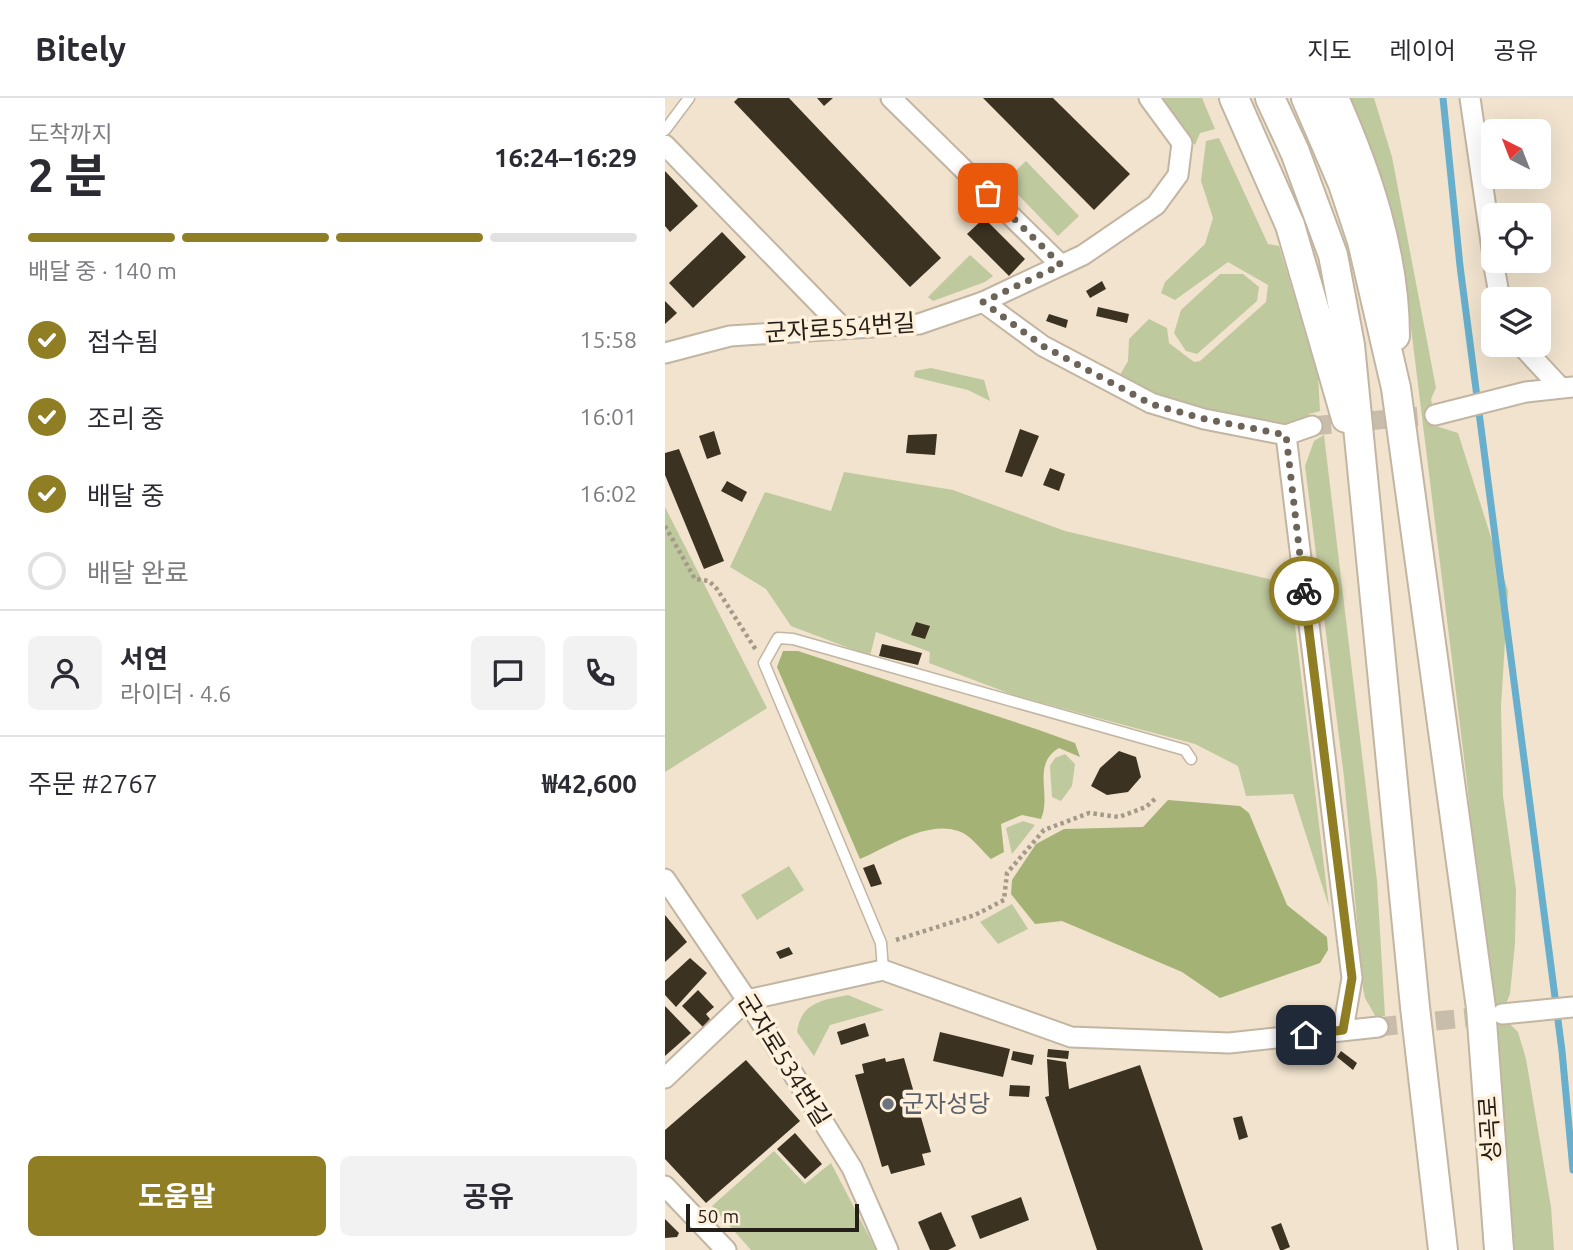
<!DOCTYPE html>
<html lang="ko">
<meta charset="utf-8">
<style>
body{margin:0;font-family:Ubuntu,"Noto Sans KR",sans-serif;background:#f2f2f3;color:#2b2b33;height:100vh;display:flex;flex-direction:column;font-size:26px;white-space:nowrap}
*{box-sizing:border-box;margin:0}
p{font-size:23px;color:#7c7c81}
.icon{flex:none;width:38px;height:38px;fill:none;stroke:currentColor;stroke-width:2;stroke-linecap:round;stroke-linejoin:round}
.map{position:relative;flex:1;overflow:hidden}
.details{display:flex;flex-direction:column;background:#fff;width:665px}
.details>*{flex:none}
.needle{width:46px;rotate:318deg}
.controls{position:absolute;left:816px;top:21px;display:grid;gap:14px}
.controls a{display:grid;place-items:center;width:70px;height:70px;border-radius:10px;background:#fff;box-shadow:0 7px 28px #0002;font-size:35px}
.scale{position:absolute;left:21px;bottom:18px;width:173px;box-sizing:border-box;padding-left:7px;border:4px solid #241f18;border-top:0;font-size:19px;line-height:24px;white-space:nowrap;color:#241f18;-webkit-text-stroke:5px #fef0db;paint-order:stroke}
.pin{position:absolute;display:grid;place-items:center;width:60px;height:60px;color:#fff;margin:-30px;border-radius:14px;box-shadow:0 4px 10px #0006}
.courier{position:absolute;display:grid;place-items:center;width:70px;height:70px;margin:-35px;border:5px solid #907e24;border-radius:50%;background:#fff;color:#222;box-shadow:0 2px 9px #0007}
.overview em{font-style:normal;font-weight:700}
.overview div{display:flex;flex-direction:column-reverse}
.overview{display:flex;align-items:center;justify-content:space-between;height:119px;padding:0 28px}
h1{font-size:46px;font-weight:700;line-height:52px}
.bar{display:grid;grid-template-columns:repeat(4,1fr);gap:10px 7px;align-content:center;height:84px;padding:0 28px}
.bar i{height:9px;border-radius:5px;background:#e1e1e2}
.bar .selected{background:#907e24}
.bar p{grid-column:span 4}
.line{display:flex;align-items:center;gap:18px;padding:0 28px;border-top:2px solid #e1e1e2}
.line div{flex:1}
.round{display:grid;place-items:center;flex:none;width:74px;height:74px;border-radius:10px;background:#f2f2f3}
ol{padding:0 28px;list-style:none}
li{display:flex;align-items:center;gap:21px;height:77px}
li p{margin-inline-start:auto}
li .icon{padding:7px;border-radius:50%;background:#907e24;color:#fff;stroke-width:4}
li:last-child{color:#7c7c81}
li i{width:38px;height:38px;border:4px solid #e1e1e2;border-radius:50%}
.primary-button{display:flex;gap:14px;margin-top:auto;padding:14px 28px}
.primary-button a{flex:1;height:80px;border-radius:10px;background:#907e24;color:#fff;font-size:28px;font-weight:700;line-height:80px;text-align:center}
.primary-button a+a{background:#f2f2f3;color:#2b2b33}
header{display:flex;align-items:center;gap:42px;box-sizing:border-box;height:98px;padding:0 35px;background:#fff;border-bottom:2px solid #e1e1e2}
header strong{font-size:33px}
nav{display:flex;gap:38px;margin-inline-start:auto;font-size:24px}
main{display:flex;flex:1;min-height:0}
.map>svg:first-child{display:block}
.green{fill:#bfc99e}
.forest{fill:#a5b275}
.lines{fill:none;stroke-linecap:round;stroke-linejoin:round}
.stream{stroke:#67afcc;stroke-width:7}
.building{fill:#3c3221}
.minor-tunnel{stroke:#c8bcaa;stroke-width:19;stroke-dasharray:19 10;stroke-linecap:butt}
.service-casing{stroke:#c2b5a1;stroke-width:13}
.minor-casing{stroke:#c2b5a1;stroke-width:23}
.secondary-casing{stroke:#c2b5a1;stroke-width:32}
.path{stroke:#a59a8a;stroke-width:4.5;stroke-dasharray:3.5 3.5;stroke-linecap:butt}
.service{stroke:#fff;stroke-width:10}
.minor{stroke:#fff;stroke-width:19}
.secondary{stroke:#fff;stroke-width:28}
.done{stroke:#6c6458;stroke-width:7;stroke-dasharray:0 12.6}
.route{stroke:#907e24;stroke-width:9}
.worship-dot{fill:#6b7280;stroke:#fef0db;stroke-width:2.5}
.labels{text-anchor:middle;stroke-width:7;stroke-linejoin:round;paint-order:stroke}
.street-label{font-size:24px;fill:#241f18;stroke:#fef0db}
.worship-label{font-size:24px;fill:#5b616d;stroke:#fef0db;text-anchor:start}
</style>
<header>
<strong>Bitely</strong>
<nav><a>지도</a><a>레이어</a><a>공유</a></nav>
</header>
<main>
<section class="details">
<div class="overview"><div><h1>2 분</h1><p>도착까지</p></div><em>16:24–16:29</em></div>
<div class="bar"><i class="selected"></i><i class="selected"></i><i class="selected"></i><i></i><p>배달 중 · 140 m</p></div>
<ol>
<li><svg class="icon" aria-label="check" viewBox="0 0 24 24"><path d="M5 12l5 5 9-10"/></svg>접수됨<p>15:58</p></li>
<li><svg class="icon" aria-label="check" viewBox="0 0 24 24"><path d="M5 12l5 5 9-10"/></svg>조리 중<p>16:01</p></li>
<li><svg class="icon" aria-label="check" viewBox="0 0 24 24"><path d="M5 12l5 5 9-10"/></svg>배달 중<p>16:02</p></li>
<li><i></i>배달 완료</li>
</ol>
<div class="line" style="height:126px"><a class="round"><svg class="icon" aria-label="person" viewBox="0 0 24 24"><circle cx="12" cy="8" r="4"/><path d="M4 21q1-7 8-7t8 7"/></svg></a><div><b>서연</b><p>라이더 · 4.6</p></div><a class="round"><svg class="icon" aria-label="chat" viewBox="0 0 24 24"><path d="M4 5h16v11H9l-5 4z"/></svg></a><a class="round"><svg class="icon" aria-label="phone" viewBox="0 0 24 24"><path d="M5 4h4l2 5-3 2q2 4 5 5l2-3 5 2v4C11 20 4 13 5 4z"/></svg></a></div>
<div class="line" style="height:91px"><div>주문 #2767</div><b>₩42,600</b></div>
<div class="primary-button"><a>도움말</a><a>공유</a></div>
</section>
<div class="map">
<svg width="908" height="1152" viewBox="0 0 908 1152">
<rect width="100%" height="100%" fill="#f1e3ce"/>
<g class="green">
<polygon points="494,0 537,0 550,31 535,35 530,47"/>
<polygon points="686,0 709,0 727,59 771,290 766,301 771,328 793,335 843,493 836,609 838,698 851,792 850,845 845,896 840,908 842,923 853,934 861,961 886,1109 889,1152 843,1152 818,840 802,684 740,181"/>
<polygon points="554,40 603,146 614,148 653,278 655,313 644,316 643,320 622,326 546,314 478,293 455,277 463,263 464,241 484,221 502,230 504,245 529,264 535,263 601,204 603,187 563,164 510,202 496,195 500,184 540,146 548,120 536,83 541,43"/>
<polygon points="361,63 414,118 393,138 340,83"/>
<polygon points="305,157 328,178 320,184 268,203 263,199"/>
<polygon points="555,176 578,176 594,189 592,203 532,256 521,253 509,235 516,212"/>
<polygon points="266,270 319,282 325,303 303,292 249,279 250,273"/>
<polygon points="659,337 712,783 720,918 711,919 700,900 698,890 679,679 640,368 649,343"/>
<polygon points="179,374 288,392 400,433 617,484 624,478 664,809 628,696 581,698 573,668 530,646 351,598 264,565 265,554 211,534 205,558 126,528 101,491 65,469 100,394 166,413"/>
<polygon points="0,409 102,610 0,674"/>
<polygon points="400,656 410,666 407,688 396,703 387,699 385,668 390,660"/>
<polygon points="358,723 370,727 347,756 341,730"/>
<polygon points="124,768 139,792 92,822 76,797"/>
<polygon points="347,806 363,831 333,846 315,824"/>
<path d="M183,897L219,912L165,927L149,958L132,934C136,904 158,902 183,897Z"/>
<polygon points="109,1053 140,1086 166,1065 211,1152 86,1152 47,1108"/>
</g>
<g class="forest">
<path d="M118,553H133L374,632L410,645L415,659L394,650C366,667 387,696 376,721L357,717L336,726L339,754L326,761C317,753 305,736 293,733C262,722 223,749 195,761L112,569Z"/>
<polygon points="503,702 575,708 584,715 622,807 662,839 663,852 655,865 555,900 517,874 397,823 370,826 346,796 347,782 371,746 399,731 478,729"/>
</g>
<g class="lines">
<polyline class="stream" points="778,0 795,168 897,953 908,1072"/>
</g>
<g class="building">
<polygon points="73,0 124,0 276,160 245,189 69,4"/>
<polygon points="152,0 168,0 159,8"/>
<polygon points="318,0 388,0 465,76 429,112"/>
<polygon points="0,73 33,108 5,134 0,128"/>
<polygon points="319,120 360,161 344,178 302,136"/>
<polygon points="57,134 81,159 28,210 4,185"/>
<polygon points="437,183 441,191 425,200 421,193"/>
<polygon points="0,203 12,215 0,226"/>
<polygon points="433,209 464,216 462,225 431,218"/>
<polygon points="384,216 403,222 401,230 381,223"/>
<polygon points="355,331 374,338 357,379 340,374"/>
<polygon points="49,333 56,356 42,361 34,338"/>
<polygon points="272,336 270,357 241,355 243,337"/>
<polygon points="14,351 59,463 39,471 0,377 0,355"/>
<polygon points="385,370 400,376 394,393 378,387"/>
<polygon points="62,383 82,394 77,404 56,393"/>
<polygon points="251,524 265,528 260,541 246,537"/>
<polygon points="217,546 257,555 253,567 214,558"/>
<polygon points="454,653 471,659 476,679 463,694 442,697 426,688 435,670"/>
<polygon points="209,766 217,786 206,789 198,770"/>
<polygon points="0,817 22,844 0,864"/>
<polygon points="124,849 128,856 115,861 111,854"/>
<polygon points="25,860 42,875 11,909 0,897 0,883"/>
<polygon points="33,892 49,909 41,916 45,921 38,929 17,908"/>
<polygon points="0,908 26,935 0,958"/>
<polygon points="200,925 204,938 176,947 172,934"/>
<polygon points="275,934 345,951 338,979 268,963"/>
<polygon points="383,951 404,953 403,961 382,959"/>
<polygon points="348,953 369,957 367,967 346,962"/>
<polygon points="676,953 692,965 688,972 672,959"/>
<polygon points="220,960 221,964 239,960 266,1054 257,1056 260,1067 226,1076 223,1067 217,1069 190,977 199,975 197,966"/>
<polygon points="382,961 401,964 404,991 475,967 538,1152 432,1152 380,999 384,998"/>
<polygon points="81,962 135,1023 41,1105 0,1061 0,1032"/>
<polygon points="345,987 365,988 364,999 344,998"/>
<polygon points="577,1018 583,1039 574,1042 568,1020"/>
<polygon points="130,1035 157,1066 140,1081 112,1051"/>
<polygon points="356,1099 364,1122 315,1141 306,1118"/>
<polygon points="276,1114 291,1148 283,1152 265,1152 253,1124"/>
<polygon points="0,1121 14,1135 12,1139 0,1140"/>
<polygon points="616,1125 625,1149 618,1152 615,1152 606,1129"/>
</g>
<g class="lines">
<g class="minor-tunnel">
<polyline points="647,328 770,317"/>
<polyline points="713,929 829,917"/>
</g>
<defs>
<g id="service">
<polyline points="0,32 24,0"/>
<polyline points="218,872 216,845 99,565 113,540 128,541 520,652 526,661"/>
</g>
<g id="minor">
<polyline points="226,0 396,167"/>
<polyline points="805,0 828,158"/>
<polyline points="0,47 178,230"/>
<polyline points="828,163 835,201"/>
<polyline points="318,204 378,248 486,305 539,321 621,337 647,328"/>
<polyline points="856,247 895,289"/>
<polyline points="0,255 65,238 254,226 318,204 418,157 491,107 513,77 517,45 484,0"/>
<polyline points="770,317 861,294 908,289"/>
<polyline points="621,337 687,880 678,932"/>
<polyline points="0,781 82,902 187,1070 223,1152"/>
<polyline points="82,902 218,872 406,939 564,945 713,929"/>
<polyline points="837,916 908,909"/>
<polyline points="0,980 82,902"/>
<polyline points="0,1088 61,1152"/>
</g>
<g id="secondary">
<polyline points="569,0 625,127 681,320"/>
<polyline points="605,0 630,54 668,157 685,247 750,909 778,1152"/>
<polyline points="641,0 678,86 697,143 731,290 816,910 834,1152"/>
<path d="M669,0C702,74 730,156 730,238"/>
</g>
</defs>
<use href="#service" class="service-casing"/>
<use href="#minor" class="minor-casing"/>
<use href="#secondary" class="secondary-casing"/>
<g class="path">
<polyline points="0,428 30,481 44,483 52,491 91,552"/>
<polyline points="231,842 310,817 339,802 342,775 379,732 424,715 454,719 481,709 492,699"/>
</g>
<use href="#service" class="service"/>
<use href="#minor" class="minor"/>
<use href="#secondary" class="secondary"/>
</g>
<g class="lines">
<polyline class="done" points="323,95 396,167 318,204 378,248 486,306 540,321 621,337 639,493"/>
<polyline class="route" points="639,493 687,880 678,932 641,937"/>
</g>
<circle class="worship-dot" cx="223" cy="1006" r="7"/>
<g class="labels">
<g class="street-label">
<text transform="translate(175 230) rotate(-4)" y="8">군자로554번길</text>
<text transform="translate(119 962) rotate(58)" y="8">군자로534번길</text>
<text transform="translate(825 1031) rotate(-94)" y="8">성곡로</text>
</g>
<g class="worship-label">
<text x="237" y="1014">군자성당</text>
</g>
</g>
</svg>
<div class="controls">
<a><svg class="needle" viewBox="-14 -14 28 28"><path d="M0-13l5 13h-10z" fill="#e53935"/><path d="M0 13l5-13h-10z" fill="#7c7c81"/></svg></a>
<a><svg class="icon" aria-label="locate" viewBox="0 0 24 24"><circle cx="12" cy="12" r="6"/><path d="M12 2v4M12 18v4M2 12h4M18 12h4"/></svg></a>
<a><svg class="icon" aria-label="layers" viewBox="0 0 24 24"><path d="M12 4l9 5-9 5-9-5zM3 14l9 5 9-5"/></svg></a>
</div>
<div class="scale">50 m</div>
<div class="pin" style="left:323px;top:95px;background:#ea580c"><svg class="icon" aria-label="bag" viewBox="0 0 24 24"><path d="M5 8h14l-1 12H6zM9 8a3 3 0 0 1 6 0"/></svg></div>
<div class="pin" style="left:641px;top:937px;background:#1f2937"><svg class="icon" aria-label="home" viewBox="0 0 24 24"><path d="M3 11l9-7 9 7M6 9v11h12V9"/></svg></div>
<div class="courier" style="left:639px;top:493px"><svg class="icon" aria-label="bike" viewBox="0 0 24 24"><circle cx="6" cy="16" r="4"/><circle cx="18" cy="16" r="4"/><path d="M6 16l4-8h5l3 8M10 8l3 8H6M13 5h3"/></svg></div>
</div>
</main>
